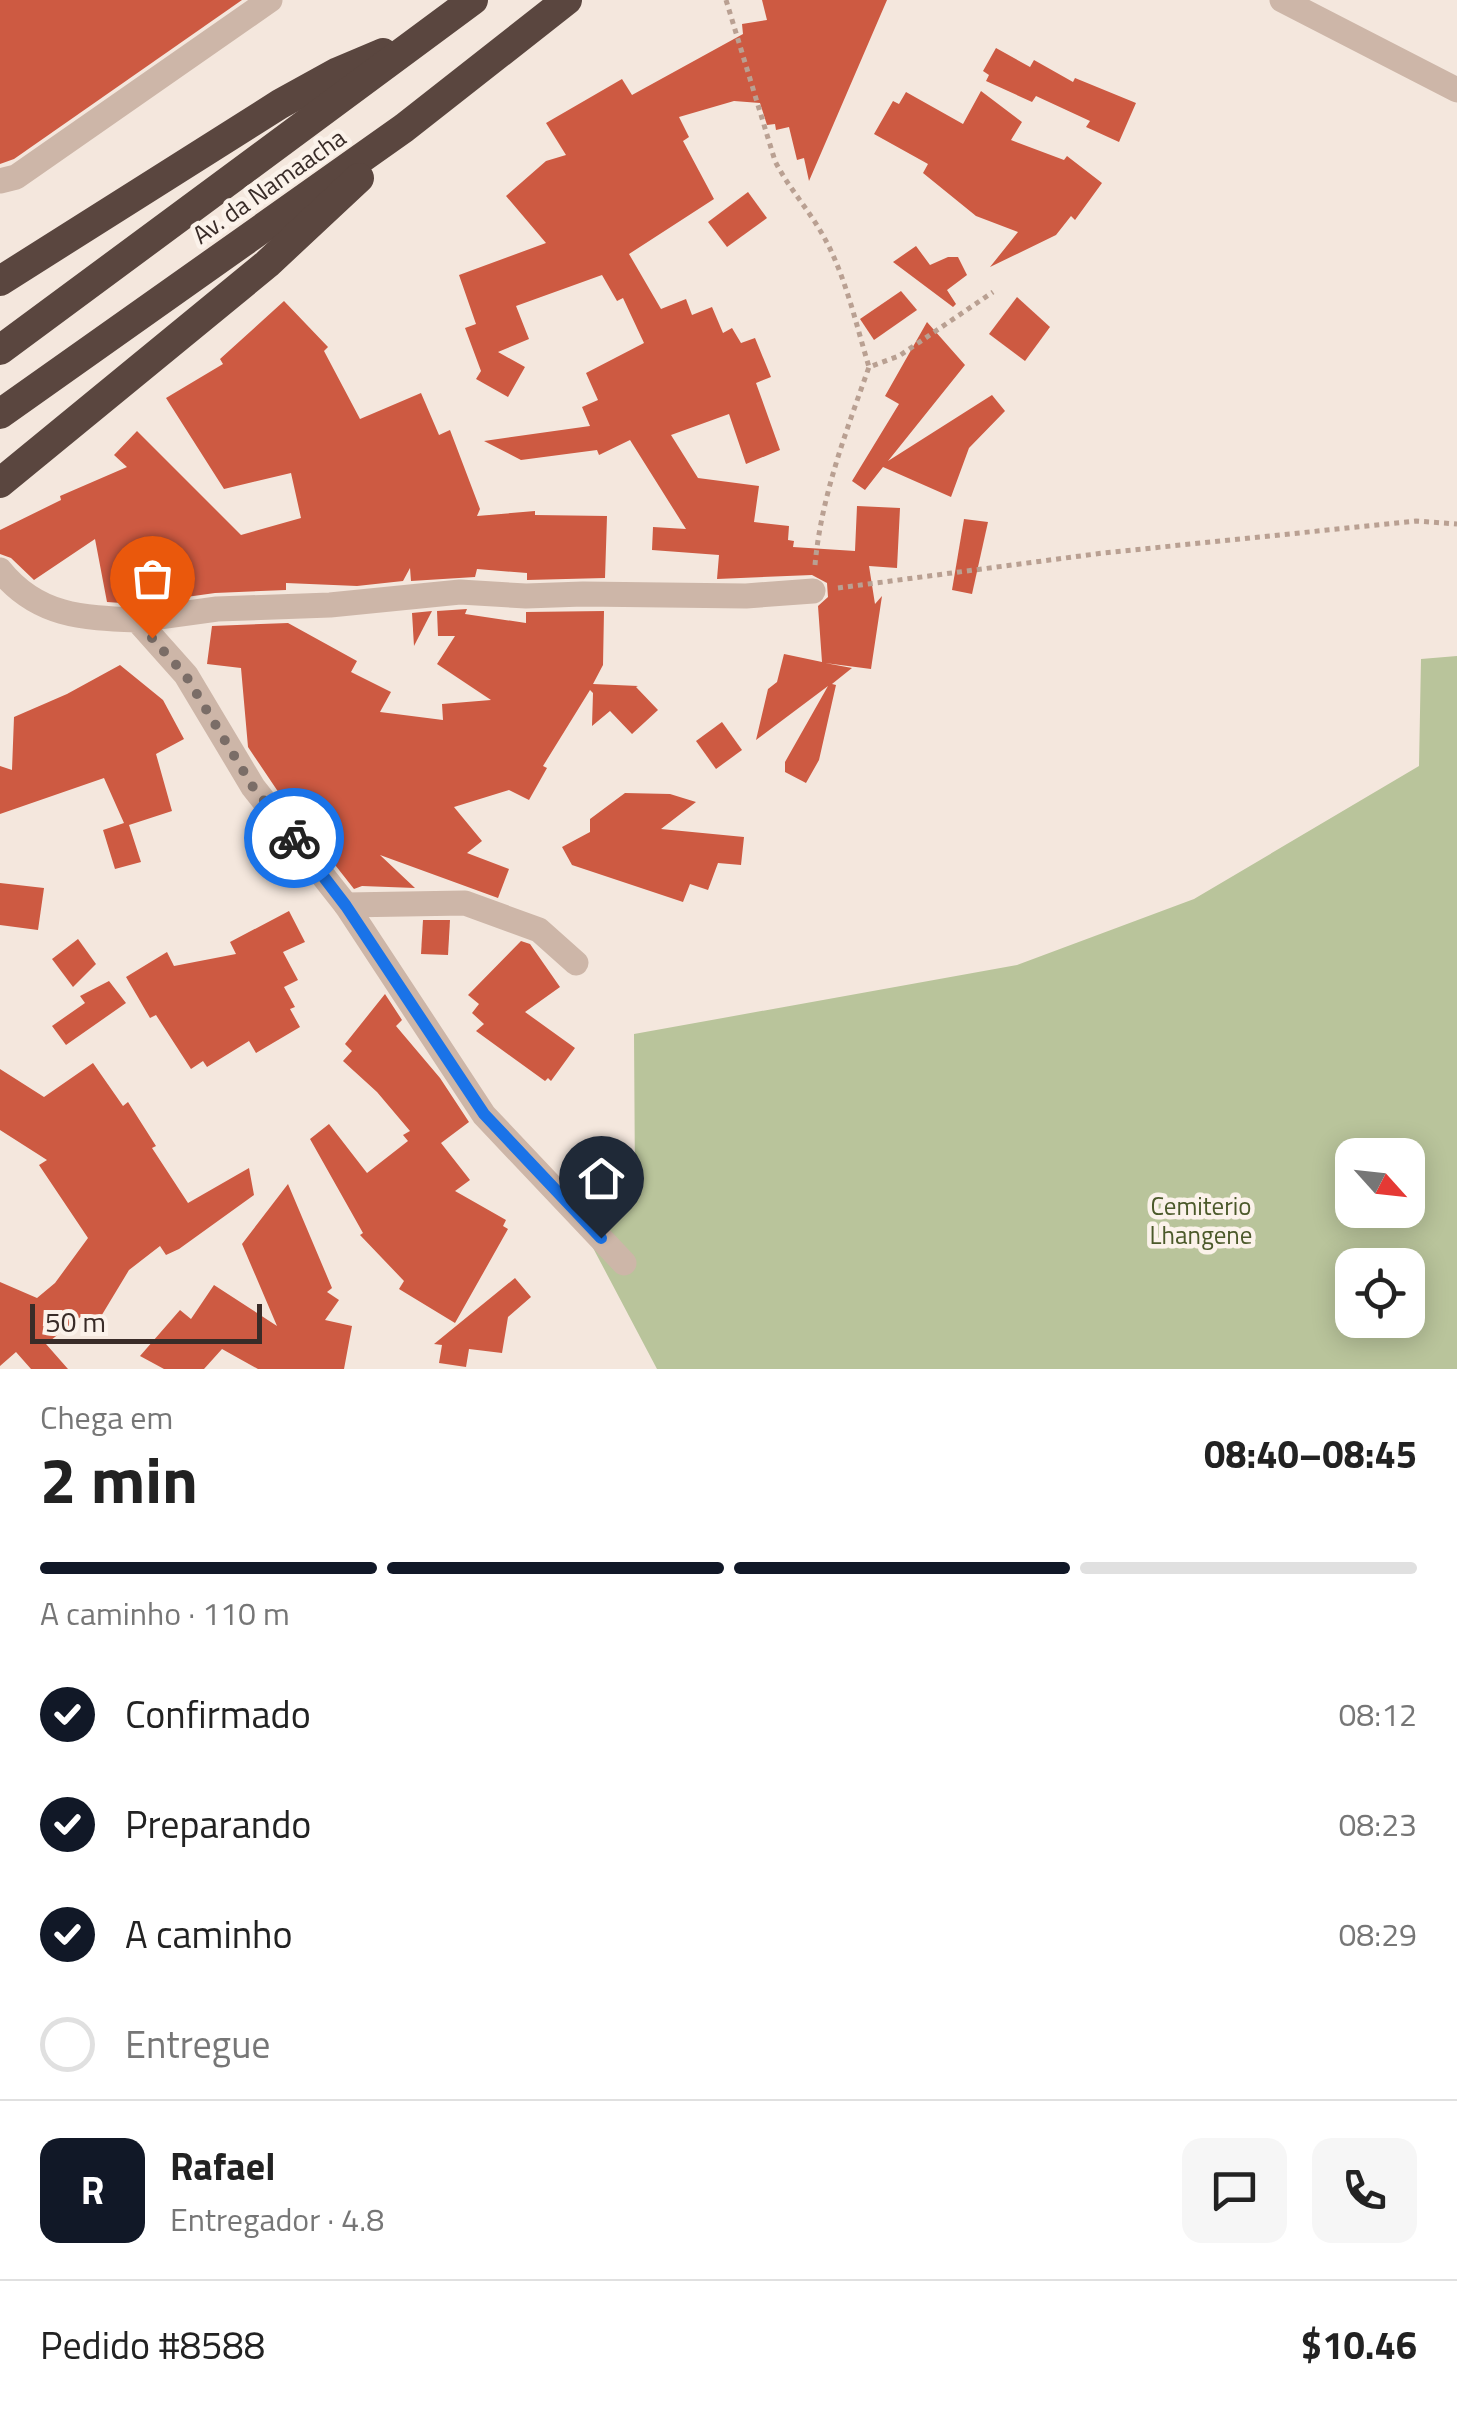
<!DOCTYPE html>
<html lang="pt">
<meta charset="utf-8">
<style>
body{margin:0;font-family:"Titillium Web",sans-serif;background:#f6f6f6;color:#222;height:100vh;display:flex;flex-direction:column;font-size:38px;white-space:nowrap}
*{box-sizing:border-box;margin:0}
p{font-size:32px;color:#767676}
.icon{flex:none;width:55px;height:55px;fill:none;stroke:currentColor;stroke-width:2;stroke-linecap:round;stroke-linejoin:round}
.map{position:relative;height:1369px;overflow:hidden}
.details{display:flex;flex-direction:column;background:#fff;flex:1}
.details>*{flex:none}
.needle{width:65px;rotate:117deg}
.controls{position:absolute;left:1335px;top:1138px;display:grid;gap:20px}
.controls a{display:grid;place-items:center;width:90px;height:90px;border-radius:20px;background:#fff;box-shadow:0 5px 25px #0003;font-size:50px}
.scale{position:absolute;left:30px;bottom:25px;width:232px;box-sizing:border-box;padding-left:10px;border:5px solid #392c28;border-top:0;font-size:28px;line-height:35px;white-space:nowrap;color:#392c28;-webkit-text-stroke:8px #fbf2ea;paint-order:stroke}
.pin{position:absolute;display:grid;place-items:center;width:85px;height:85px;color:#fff;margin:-102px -42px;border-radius:50% 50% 50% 0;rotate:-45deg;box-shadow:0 0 10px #0007}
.pin .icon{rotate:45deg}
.courier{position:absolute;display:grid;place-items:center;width:100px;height:100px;margin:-50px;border:8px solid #1a73e8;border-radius:50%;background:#fff;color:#222;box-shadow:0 2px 12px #0007}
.headline em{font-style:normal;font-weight:700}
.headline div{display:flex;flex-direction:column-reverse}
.headline{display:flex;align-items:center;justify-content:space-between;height:170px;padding:0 40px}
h1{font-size:65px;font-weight:700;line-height:75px}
.bar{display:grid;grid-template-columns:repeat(4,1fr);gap:15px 10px;align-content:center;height:120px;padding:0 40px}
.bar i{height:12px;border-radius:8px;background:#e0e0e0}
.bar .on{background:#111827}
.bar p{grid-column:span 4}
.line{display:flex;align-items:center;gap:25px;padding:0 40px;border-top:2px solid #e0e0e0}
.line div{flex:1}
.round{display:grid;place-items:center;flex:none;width:105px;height:105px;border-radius:20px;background:#f6f6f6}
ol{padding:0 40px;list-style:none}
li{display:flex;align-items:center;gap:30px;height:110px}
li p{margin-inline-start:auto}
li .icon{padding:10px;border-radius:50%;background:#111827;color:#fff;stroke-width:4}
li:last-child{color:#767676}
li i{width:55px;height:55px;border:5px solid #e0e0e0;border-radius:50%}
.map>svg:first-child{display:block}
.green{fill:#b9c49b;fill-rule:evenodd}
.building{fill:#cd5a42}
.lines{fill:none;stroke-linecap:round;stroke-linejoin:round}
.path{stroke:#b9a092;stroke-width:5;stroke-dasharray:5 5;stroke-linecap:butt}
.minor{stroke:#cdb6a8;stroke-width:25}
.highway{stroke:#5a463f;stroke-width:30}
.done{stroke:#7a6d67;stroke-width:10;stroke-dasharray:0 18}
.route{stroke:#1a73e8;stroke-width:12}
.labels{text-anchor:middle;stroke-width:9;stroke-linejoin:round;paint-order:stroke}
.street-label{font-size:25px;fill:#392c28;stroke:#fbf2ea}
.park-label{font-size:25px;fill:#4b592a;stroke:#fbf2ea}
</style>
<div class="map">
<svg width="1457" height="1369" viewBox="0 0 1457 1369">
<rect width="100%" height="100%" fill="#f4e7dd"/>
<path class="green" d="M1457,656V1369H657L573,1210L635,1183L634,1034L1017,965L1194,899L1419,766L1421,659ZM1352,1155H1408V1210H1352ZM1352,1265H1408V1320H1352Z"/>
<g class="building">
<polygon points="0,0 242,0 14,159 0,164"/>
<polygon points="762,0 887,0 809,181 804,158 797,160 789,127 776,130 775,124 767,125 760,103 734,101 679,117 689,137 683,141 714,199 629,254 661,309 686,299 692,315 712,307 723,333 732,328 741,343 755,338 771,377 756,383 780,450 746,464 729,414 671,435 698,478 759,486 754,522 789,526 788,540 794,541 793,547 855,551 857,506 900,508 897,568 869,566 875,604 882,596 871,669 825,663 852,668 832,684 836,685 819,760 806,783 785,772 785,762 828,686 756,740 768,689 777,682 784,654 822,662 818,606 828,597 827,583 812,575 717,579 719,555 652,550 653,527 686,529 630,440 599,455 597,450 521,460 484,441 590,426 582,407 598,400 586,373 644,343 623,298 617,301 602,275 516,306 529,339 498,352 525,367 508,397 476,379 481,371 465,328 476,324 459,275 546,243 506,196 546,161 566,155 546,123 622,79 632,95 743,34 742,24 767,20"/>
<polygon points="996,48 1030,67 1034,60 1073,82 1075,78 1136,103 1119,142 1086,127 1090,121 1036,96 1032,102 986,81 989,75 983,71"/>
<polygon points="981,91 1022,122 1011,140 1064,160 1067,156 1102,183 1075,220 1071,216 1056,235 990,267 1018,232 976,216 923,173 928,164 874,134 893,101 899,104 906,92 963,124"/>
<polygon points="748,192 767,218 727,247 708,222"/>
<polygon points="916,246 930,265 948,257 958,257 967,275 947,290 956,304 953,307 893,262"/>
<polygon points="901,291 917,310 874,340 860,319"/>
<polygon points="1017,297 1050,327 1025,361 989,334"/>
<polygon points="284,301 328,347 324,351 360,419 421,393 439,435 450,430 480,509 477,516 535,511 535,515 607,516 605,578 527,580 527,573 477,569 475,577 411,581 410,568 403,581 357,586 286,583 286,590 215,593 136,604 107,602 95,539 34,580 11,558 0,554 0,530 61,500 60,496 127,467 114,455 137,431 241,535 301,518 291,473 224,489 166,398 223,364 220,359"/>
<polygon points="927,322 965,365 888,461 992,395 1005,411 969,448 951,497 883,467 865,490 852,481 899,404 885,396"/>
<polygon points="964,519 988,522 972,594 952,590"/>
<polygon points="467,609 465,614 526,623 526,612 604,611 603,665 593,684 638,686 636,687 658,710 632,734 610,711 592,726 593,693 590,690 543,766 547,768 529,800 509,790 454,807 482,841 467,853 509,869 498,898 380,855 415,888 362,886 354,889 332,861 291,795 283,799 248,747 241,668 207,664 212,626 288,623 357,661 351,672 391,692 380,712 443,720 442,704 491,700 437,664 455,636 438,636 437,611"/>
<polygon points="432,611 414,646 412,613"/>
<polygon points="120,665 163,700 184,739 156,754 172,811 129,825 141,862 115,869 103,830 124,823 104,778 0,814 0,766 12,770 14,717 67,694"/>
<polygon points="722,722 742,750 716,769 696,741"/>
<polygon points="625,793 670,794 696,802 661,829 744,837 741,865 718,863 708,890 690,884 683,902 572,865 562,847 590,832 590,819"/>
<polygon points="0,883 44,888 38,930 0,925"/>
<polygon points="289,911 305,942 283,952 298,980 284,987 295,1007 290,1009 300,1027 256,1053 249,1041 207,1067 203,1061 191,1069 156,1015 150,1018 126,977 167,952 174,966 236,954 230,942"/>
<polygon points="423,920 450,920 448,955 421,954"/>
<polygon points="78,939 96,964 73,987 52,959"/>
<polygon points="521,941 530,944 560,987 525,1012 575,1048 551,1081 548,1078 545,1081 476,1031 484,1024 472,1013 479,1004 468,995"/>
<polygon points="109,981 126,1003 66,1045 52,1026 85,1003 80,996"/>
<polygon points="385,994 402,1020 396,1026 440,1078 469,1122 441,1143 470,1180 455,1191 506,1220 503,1226 508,1229 455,1323 399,1289 404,1281 360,1235 363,1233 310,1139 329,1124 367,1173 408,1141 403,1135 410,1131 377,1092 343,1061 352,1051 345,1044"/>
<polygon points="93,1063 123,1106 128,1102 156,1146 152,1148 188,1203 249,1168 254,1195 179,1249 166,1255 160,1246 129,1270 97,1323 83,1315 46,1344 68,1369 31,1369 16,1352 0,1366 0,1282 37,1298 55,1283 88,1238 39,1165 47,1160 0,1130 0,1069 44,1097"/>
<polygon points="288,1184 332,1288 327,1292 339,1300 325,1320 352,1326 344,1369 258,1369 222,1349 204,1369 164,1369 140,1356 180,1310 191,1319 214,1285 277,1326 242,1244"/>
<polygon points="515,1278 531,1297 508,1317 502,1353 469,1349 466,1367 439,1363 442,1345 434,1344"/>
</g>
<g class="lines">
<g class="path">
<path d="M726,0L775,161C787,185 804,204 818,227C844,268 855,321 869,367"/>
<path d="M815,565C821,497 846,432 869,367L899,356L993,292"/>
<polyline points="838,588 1103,553 1416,521 1457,524"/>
</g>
<g class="minor">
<polyline points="1282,0 1457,90"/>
<polyline points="0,181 16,177 270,0"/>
<path d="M0,570C37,616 82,618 137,620L186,675L253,787L346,905L484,1115L624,1263"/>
<polyline points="137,620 217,609 330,605 460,592 526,596 583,594 746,596 813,591"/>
<polyline points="346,905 465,903 539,930 576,963"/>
</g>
<g class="highway">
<polyline points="0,281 280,104 338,72 383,53"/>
<polyline points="0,350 473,0"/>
<polyline points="0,414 404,128 567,0"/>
<polyline points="0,483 267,264 359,178"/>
</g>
</g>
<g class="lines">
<polyline class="done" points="152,638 186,676 253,787 294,838"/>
<polyline class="route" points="294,838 346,906 484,1114 601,1238"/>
</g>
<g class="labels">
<g class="street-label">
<text transform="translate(269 186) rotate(-35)" y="9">Av. da Namaacha</text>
</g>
<g class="park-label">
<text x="1201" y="1215">Cemiterio<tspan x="1201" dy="29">Lhangene</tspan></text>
</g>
</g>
</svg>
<div class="controls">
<a><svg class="needle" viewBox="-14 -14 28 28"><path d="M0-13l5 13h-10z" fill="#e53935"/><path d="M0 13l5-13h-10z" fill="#767676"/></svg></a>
<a><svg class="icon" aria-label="locate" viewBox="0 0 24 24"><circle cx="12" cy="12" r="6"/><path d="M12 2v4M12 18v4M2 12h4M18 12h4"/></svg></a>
</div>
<div class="scale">50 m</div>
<div class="pin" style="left:152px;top:638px;background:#ea580c"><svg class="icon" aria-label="bag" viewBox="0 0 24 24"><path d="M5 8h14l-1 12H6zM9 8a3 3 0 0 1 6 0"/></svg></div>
<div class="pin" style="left:601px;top:1238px;background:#1f2937"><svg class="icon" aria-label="home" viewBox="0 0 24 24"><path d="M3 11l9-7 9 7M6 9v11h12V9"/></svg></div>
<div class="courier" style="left:294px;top:838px"><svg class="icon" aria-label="bike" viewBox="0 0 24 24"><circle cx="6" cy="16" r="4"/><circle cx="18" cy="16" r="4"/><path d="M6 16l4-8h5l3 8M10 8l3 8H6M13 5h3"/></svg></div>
</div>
<section class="details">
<div class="headline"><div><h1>2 min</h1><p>Chega em</p></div><em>08:40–08:45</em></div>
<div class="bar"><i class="on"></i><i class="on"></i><i class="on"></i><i></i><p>A caminho · 110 m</p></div>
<ol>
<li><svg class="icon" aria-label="check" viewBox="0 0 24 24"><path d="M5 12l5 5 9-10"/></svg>Confirmado<p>08:12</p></li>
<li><svg class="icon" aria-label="check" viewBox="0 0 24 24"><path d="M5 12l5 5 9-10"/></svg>Preparando<p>08:23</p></li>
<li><svg class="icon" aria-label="check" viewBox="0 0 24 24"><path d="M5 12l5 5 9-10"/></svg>A caminho<p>08:29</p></li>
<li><i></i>Entregue</li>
</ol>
<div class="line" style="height:180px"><b class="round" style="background:#111827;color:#fff">R</b><div><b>Rafael</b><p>Entregador · 4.8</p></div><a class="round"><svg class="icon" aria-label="chat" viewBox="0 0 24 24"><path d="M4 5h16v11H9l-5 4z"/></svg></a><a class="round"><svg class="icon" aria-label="phone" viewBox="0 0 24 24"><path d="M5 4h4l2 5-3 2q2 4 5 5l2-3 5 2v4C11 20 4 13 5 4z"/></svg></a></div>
<div class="line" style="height:130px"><div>Pedido #8588</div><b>$10.46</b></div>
</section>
